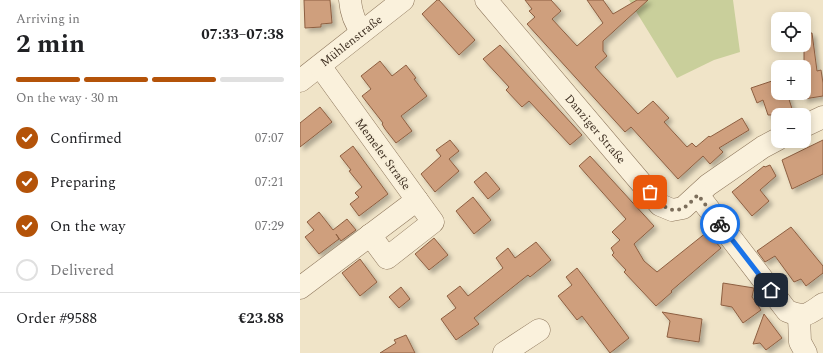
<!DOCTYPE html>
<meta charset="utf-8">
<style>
body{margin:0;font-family:Spectral,serif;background:#f2f2f2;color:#202124;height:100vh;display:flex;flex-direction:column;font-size:15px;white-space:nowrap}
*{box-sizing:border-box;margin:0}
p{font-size:13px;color:#757577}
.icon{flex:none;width:22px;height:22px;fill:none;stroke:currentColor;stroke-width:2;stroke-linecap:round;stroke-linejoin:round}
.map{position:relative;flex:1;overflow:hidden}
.sheet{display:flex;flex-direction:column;background:#fff;width:300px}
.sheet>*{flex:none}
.controls{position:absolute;left:471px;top:12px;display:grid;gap:8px}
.controls a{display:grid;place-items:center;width:40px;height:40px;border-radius:8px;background:#fff;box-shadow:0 2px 10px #0003;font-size:20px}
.pin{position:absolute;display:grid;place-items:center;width:34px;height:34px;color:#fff;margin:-17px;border-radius:8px;box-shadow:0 2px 6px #0006}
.courier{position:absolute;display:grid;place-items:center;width:40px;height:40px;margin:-20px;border:3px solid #1a73e8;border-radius:50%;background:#fff;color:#222;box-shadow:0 1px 5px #0007}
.overview em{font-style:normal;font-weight:700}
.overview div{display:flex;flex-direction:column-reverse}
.overview{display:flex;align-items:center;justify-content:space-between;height:68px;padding:0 16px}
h1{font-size:26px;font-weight:700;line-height:30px}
.bar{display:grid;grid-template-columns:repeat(4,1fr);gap:6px 4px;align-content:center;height:48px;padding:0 16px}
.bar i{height:5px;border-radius:3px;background:#e0e0e0}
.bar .selected{background:#b45309}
.bar p{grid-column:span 4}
.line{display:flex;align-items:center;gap:10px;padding:0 16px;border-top:1px solid #e0e0e0}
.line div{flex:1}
ol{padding:0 16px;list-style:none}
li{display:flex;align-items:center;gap:12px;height:44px}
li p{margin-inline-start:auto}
li .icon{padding:4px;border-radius:50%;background:#b45309;color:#fff;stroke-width:4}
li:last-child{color:#757577}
li i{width:22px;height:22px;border:2px solid #e0e0e0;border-radius:50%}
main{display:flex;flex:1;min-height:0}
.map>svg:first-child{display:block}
.green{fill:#c9cf9b}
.building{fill:#cf9f7d;stroke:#8d5f41;filter:url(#shadow)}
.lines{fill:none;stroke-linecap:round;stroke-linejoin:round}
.minor-casing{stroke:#8d765c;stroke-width:23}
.minor{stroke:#faf1dc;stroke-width:22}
.done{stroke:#7c6e5b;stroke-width:4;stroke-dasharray:0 7.2}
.route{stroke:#1a73e8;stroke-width:5}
.labels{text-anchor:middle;stroke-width:4;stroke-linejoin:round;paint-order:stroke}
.street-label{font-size:12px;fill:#3d2e20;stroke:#f7eed8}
</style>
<main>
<section class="sheet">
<div class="overview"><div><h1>2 min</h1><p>Arriving in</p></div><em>07:33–07:38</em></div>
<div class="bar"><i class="selected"></i><i class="selected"></i><i class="selected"></i><i></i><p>On the way · 30 m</p></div>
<ol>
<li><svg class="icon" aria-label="check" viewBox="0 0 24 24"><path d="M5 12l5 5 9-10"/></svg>Confirmed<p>07:07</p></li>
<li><svg class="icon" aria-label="check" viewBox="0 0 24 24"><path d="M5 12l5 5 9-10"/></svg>Preparing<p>07:21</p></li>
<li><svg class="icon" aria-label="check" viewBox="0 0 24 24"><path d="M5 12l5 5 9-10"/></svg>On the way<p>07:29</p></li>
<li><i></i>Delivered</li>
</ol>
<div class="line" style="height:52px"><div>Order #9588</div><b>€23.88</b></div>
</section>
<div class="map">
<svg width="523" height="353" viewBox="0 0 523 353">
<defs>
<filter id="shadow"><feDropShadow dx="3.5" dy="3.5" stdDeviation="2" flood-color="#0004"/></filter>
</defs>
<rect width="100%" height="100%" fill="#f0e4c8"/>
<polygon class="green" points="329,0 433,0 440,52 414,60 377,78"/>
<g class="building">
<polygon points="4,0 30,0 32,23 21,24 21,27 5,28"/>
<polygon points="137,0 139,0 175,40 159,55 122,14"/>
<polygon points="225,0 251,0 261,11 252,19 277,46 303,23 287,0 303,0 313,14 337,0 348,0 303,41 303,51 307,56 295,67 338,114 353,101 369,118 364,122 387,147 392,143 396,147 409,136 410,137 442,118 449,130 419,148 423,152 410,164 403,156 378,179 331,127 325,132 227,24 235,17 229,11 232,9"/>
<polygon points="504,33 512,33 517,71 521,70 523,83 523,96 504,99"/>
<polygon points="200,45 282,135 270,145 229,101 222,107 206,90 209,87 183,59"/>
<polygon points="80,61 92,76 106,65 116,78 114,79 127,96 101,116 112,131 96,143 85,129 82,124 83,123 62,96 71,89 61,76"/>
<polygon points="478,79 478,93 487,93 494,115 468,115 463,100 457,103 451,88"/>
<polygon points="20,107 32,122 0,147 0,123"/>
<polygon points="150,140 159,151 149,159 159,171 135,192 121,174 141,156 136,150"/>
<polygon points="523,140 523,174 492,189 482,160"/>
<polygon points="53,146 88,194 59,216 50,204 59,197 55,193 62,187 49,171 51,170 40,156"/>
<polygon points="290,156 354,226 334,244 344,261 357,272 407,232 421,248 371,291 372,292 356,306 324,272 326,270 312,255 314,253 311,248 320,240 312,232 326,219 279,166"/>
<polygon points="470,165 476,176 460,190 469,201 452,216 432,192 464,166 465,167"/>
<polygon points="186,172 200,189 188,199 174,182"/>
<polygon points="173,197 191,220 174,234 156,211"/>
<polygon points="19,212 33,230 47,219 56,230 41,241 36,234 39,239 19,254 5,237 14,230 7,222"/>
<polygon points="491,227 523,266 523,273 506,286 501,279 494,282 475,256 465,262 457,251"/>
<polygon points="134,238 148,255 129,270 115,254"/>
<polygon points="236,242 251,260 230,277 228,275 174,318 179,324 156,340 141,319 156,308 147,296 160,286 168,296 203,268 196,258 208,248 215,258"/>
<polygon points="60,259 77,282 60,296 42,273"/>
<polygon points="277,268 329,338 310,353 282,316 277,320 258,296 272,285 266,277"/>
<polygon points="423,283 454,288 452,297 461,310 443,323 432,307 421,305"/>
<polygon points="101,287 110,299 99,308 89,297"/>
<polygon points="362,312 402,319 399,342 367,337 370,321"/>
<polygon points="464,314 482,338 466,350 460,343 453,344"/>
<polygon points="106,335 115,353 80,353 96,343 94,340"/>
</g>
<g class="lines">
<defs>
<g id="minor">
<path d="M50,0C51,13 54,22 62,32"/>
<path id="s1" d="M186,0L360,205L372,210L383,208L408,185L463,147L478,139"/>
<path id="s2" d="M0,81L103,0"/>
<polyline points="504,126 523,117"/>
<path d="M398,195L487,311C505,318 508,315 523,304"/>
<polyline points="70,235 87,258 133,222 117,200"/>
<polyline points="0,288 117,200 20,66"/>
<polyline points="499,316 500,342 506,353"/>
<polyline points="204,353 239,330"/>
</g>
</defs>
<use href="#minor" class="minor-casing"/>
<use href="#minor" class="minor"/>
</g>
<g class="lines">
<path class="done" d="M350,192C358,202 369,215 383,208C388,206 393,199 398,195L420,224"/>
<polyline class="route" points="420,224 471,290"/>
</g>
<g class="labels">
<g class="street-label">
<text dy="4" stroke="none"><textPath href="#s2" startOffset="65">Mühlenstraße</textPath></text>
<text dy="4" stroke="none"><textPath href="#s1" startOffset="169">Danziger Straße</textPath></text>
<text transform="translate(83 154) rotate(54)" y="4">Memeler Straße</text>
</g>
</g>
</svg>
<div class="controls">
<a><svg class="icon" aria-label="locate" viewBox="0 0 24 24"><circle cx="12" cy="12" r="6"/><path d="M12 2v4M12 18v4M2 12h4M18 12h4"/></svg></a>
<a>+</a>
<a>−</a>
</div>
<div class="pin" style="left:350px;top:192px;background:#ea580c"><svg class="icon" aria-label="bag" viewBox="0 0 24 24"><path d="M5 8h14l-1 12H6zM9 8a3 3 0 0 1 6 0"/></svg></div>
<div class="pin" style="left:471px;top:290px;background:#1f2937"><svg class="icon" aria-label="home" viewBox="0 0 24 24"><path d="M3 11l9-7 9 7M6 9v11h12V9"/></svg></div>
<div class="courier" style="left:420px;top:224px"><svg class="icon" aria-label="bike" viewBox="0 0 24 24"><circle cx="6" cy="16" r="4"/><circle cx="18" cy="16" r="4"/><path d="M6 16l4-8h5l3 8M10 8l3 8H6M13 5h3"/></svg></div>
</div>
</main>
